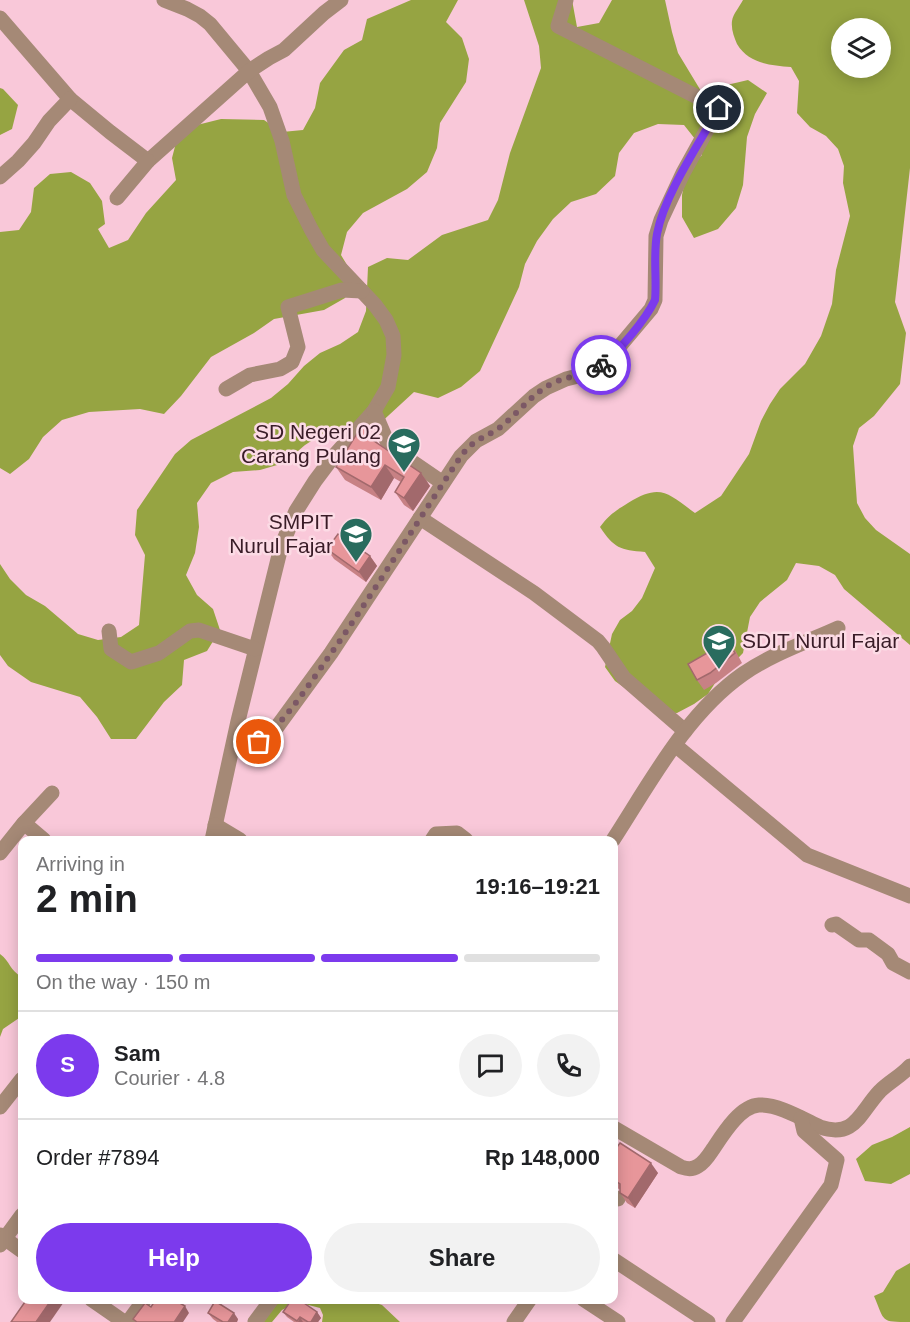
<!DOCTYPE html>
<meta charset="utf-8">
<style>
body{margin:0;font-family:Helvetica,sans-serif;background:#f2f2f2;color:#202124;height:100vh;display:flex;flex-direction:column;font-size:22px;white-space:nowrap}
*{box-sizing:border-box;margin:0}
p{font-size:20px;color:#757577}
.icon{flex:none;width:33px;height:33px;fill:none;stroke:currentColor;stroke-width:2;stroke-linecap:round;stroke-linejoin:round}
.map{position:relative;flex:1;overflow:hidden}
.side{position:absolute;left:18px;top:836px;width:600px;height:468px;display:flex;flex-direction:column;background:#fff;border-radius:12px;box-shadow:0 3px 15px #0003}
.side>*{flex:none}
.buttons{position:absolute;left:831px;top:18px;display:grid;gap:12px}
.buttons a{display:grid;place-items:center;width:60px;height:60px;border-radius:50%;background:#fff;box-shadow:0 3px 15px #0003;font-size:30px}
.pin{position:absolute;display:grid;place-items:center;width:51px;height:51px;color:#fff;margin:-26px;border:3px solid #fff;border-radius:50%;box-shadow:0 2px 6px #0007}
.courier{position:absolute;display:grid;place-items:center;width:60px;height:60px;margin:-30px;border:4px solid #7c3aed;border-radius:50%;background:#fff;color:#222;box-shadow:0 2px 8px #0007}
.overview em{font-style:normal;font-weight:700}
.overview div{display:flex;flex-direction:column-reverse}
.overview{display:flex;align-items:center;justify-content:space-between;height:102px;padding:0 18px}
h1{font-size:39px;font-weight:700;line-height:45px}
.bar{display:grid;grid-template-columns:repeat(4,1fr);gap:9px 6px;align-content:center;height:72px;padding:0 18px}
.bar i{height:8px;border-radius:4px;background:#e0e0e0}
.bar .current{background:#7c3aed}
.bar p{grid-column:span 4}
.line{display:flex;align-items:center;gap:15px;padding:0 18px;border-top:2px solid #e0e0e0}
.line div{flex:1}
.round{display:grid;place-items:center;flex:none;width:63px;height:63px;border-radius:32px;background:#f2f2f2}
.primary-button{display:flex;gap:12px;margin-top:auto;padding:12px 18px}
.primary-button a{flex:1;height:69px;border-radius:36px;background:#7c3aed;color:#fff;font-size:24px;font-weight:700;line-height:69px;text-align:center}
.primary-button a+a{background:#f2f2f2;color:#202124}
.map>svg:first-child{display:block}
.forest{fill:#96a442;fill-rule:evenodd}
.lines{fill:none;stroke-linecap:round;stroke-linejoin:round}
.minor{stroke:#a58976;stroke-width:15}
.wall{fill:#c78184}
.shaded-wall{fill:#a2696c}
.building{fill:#e7969a;stroke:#a2696c;stroke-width:1.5}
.done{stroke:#7c5865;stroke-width:6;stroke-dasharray:0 10.8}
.route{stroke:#7c3aed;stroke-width:8}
.labels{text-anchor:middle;stroke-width:5;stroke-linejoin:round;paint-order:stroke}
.poi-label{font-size:21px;fill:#391c27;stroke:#fcdbe5;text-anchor:end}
</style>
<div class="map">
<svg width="910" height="1322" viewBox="0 0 910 1322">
<rect width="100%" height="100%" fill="#f9c8d9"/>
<g class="forest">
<polygon points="411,0 458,0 446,22 462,38 469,59 466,82 440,123 437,148 427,172 407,189 363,213 347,232 341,255 353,275 345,298 324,310 274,319 254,333 211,357 181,396 164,414 140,409 89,412 62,420 43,437 29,459 10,474 0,468 0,232 19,230 31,212 34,188 50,174 71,172 90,183 102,201 105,224 98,229 109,248 128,240 146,213 176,180 172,158 178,135 197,125 221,119 264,120 282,132 303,130 315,108 320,83 344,50 362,40 367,19"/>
<polygon points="524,0 572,0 577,27 599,23 612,0 665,0 672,32 678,53 701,91 748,80 767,93 755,114 747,137 743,185 736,208 718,229 694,238 682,217 682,195 687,171 702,155 699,144 684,125 658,124 634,133 619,153 615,176 596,194 571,202 553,219 537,241 525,264 519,287 480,371 461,387 438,398 414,392 376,427 351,427 327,431 305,445 284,463 260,470 233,472 211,483 197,503 199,527 195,553 186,575 197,595 213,609 220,630 207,651 184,660 182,685 164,702 136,739 111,739 97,717 80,697 31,682 8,666 0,655 0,564 10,579 26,595 45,606 78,634 98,640 121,637 139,625 145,555 135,535 137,510 175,454 191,440 271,398 288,384 304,366 320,353 340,344 358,332 366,311 368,267 387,258 408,260 442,235 488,220 498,200 510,153 541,68 539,46"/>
<path d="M743,0H910V168L895,302L906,333L900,384L874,416L859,428L853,446L857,503L865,518L876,530L910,554V645L844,589L835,575L819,566L796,563L787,580L760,602L750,617L743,653L717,680L708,694L694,704L677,713L659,712L615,681L605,667L612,634L620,620L632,611L642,598L655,568L645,552C620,550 614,548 600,527C609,515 615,511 628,503C661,483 667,493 695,513L721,496L749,454L761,421L770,404L780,389L805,364L821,336L832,304L836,270L850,216L843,183L844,166L838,149L826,136L810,127L797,113L799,81L791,67C770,65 749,64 737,44C734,37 731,29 732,21C733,14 740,6 743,0ZM842,28H880V68H842Z"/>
<polygon points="0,88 3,89 18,105 12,129 0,135"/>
<path d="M0,954C10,961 10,971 22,977V1016L3,1029L0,1037Z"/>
<polygon points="910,1127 910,1174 891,1184 865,1181 856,1159 872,1145 892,1137"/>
<path d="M910,1263V1322C880,1322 885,1322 874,1296L883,1292L896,1271Z"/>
<polygon points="276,1299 363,1299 382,1305 400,1322 322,1322 323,1315 320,1308 297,1302 282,1310 272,1322 248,1322 248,1319"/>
</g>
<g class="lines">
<g class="minor">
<polyline points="164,0 187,9 200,16 210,24 249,71 270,107 282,141 294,195 311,229 323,250 375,305 386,320 393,336 394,355 388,387 374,411 333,457 315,481 296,511 281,547 238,721 212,840"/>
<polyline points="0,18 70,99 110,132 148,161 249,71 269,58 284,50 324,13 341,0"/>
<polyline points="0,177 18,161 34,143 49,121 70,99"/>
<polyline points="117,198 148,161"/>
<polyline points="226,389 250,375 280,369 292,362 298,347 288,307 342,290 362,291"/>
<polyline points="374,411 389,446 443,483"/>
<polyline points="420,518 534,593 598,641 603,647 624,678 685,731"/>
<polyline points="109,631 111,649 131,662 159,653 190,631 199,630 255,649"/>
<polyline points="234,743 250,745 259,742 277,727 331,653 461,456 476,441 498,429 534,396 546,388 566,379 586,374 608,360 651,309 655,300 656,236 661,220 683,173 719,108 558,26 566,0"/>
<polyline points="675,745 807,855 910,896"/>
<polyline points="24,823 44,840"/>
<polyline points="215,825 240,840"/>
<polyline points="432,840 436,834 457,833 466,840"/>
<path d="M613,840C650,783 686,714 743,674C772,654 807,642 838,628"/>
<polyline points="0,853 24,823 52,793"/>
<polyline points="832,925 836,924 859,940 869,940 888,954 893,963 910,972"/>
<polyline points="0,1107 22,1079"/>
<path d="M614,1128L681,1167C687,1169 692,1170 698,1166C705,1162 709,1155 713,1149C723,1134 740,1106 759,1105C778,1104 803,1119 820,1127C855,1139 860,1112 880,1091C889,1082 901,1076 910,1066"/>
<polyline points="614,1197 618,1199"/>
<polyline points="0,1235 22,1251"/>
<polyline points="0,1245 22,1215"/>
<polyline points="614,1260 708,1322"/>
<polyline points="91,1299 124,1322"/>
<polyline points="583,1299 618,1322"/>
<polyline points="128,1322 145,1299"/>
<polyline points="255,1322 272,1299"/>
<polyline points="514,1322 530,1299"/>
<polyline points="733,1322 831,1185 837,1160 804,1131 801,1118"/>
</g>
</g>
<g class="wall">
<polygon points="375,439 378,443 421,473 430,486 413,511 404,505 395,492 401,482 394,478 381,500 345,480 336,467"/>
<polygon points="327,549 370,556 377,566 366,582 334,559"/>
<polygon points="735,650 742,663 716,683 704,690 697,680"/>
<polygon points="614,1151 658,1173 635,1208 627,1203 620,1193 620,1189 614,1188"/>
<polygon points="283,1312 317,1312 321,1318 318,1322 294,1322 287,1317"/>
<polygon points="208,1313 238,1319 237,1322 217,1322 213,1319"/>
</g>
<g class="shaded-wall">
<polygon points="366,426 375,439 383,454 374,441"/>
<polygon points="385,465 394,478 381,500 371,487"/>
<polygon points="421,473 430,486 413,511 404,498"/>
<polygon points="370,556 377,566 366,582 359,572"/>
<polygon points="651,1163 658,1173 635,1208 628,1198"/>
<polygon points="52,1299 66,1299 50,1322 36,1322"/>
<polygon points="185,1306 189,1313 183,1322 175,1322 175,1321"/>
<polygon points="317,1312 321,1318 318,1322 311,1322"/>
<polygon points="234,1313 238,1319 237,1322 228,1322"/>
<polygon points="300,1317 303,1322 298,1322"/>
</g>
<g class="building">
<polygon points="363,424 366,426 374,441 421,473 404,498 395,492 404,477 385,465 371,487 336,467"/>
<polygon points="338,534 370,556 359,572 327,549"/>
<polygon points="728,641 735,653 710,673 697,680 688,664"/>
<polygon points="620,1143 651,1163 628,1198 620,1193 620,1184 614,1180 614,1151"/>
<polygon points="27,1299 52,1299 36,1322 11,1322"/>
<polygon points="156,1299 173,1299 185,1306 175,1321 176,1322 137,1322 133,1319 145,1303 151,1307"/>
<polygon points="292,1299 298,1299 317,1312 311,1322 308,1322 300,1317 297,1321 283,1312"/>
<polygon points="215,1301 234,1313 228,1322 223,1322 208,1313"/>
</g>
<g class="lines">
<path class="done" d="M259,742C282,725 306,689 323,665C371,597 415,525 461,456C465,451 469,446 474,443C482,437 491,434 499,428C518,414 532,393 553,383C570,375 585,377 601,365"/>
<path class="route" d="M601,365C618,353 646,319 655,300C657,279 653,256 657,234C664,195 699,144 719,108"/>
</g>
<defs>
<symbol id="school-pin" viewBox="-11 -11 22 30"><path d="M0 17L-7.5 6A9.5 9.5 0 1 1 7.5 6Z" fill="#296c5e" stroke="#fcdbe5"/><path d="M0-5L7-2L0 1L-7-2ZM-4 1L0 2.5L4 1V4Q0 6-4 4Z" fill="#fff"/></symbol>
</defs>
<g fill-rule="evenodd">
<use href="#school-pin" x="385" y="425" width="38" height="52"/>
<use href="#school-pin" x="337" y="515" width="38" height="52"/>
<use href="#school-pin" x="700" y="622" width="38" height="52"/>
</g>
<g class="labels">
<g class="poi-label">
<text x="381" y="439">SD Negeri 02<tspan x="381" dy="24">Carang Pulang</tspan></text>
<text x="333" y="529">SMPIT<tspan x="333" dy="24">Nurul Fajar</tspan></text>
<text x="742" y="648" text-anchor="start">SDIT Nurul Fajar</text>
</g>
</g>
</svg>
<div class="buttons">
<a><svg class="icon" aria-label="layers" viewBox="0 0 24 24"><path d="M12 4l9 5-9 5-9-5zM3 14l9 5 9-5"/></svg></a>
</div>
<div class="pin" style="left:259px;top:742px;background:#ea580c"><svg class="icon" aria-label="bag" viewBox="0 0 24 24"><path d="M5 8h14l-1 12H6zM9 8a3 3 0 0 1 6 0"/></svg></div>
<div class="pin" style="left:719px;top:108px;background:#1f2937"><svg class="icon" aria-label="home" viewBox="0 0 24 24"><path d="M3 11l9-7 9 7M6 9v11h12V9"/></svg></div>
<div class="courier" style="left:601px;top:365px"><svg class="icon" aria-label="bike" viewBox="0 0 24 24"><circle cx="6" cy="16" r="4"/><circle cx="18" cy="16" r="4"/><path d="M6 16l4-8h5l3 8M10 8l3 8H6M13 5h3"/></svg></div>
<section class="side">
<div class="overview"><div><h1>2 min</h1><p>Arriving in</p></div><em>19:16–19:21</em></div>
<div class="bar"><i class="current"></i><i class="current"></i><i class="current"></i><i></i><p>On the way · 150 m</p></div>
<div class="line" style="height:108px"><b class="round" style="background:#7c3aed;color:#fff">S</b><div><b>Sam</b><p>Courier · 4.8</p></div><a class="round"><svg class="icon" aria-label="chat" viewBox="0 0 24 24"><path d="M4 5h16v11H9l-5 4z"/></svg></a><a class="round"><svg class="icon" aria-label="phone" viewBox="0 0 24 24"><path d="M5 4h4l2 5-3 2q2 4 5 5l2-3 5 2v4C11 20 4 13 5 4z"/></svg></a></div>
<div class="line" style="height:78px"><div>Order #7894</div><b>Rp 148,000</b></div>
<div class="primary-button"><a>Help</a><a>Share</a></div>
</section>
</div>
